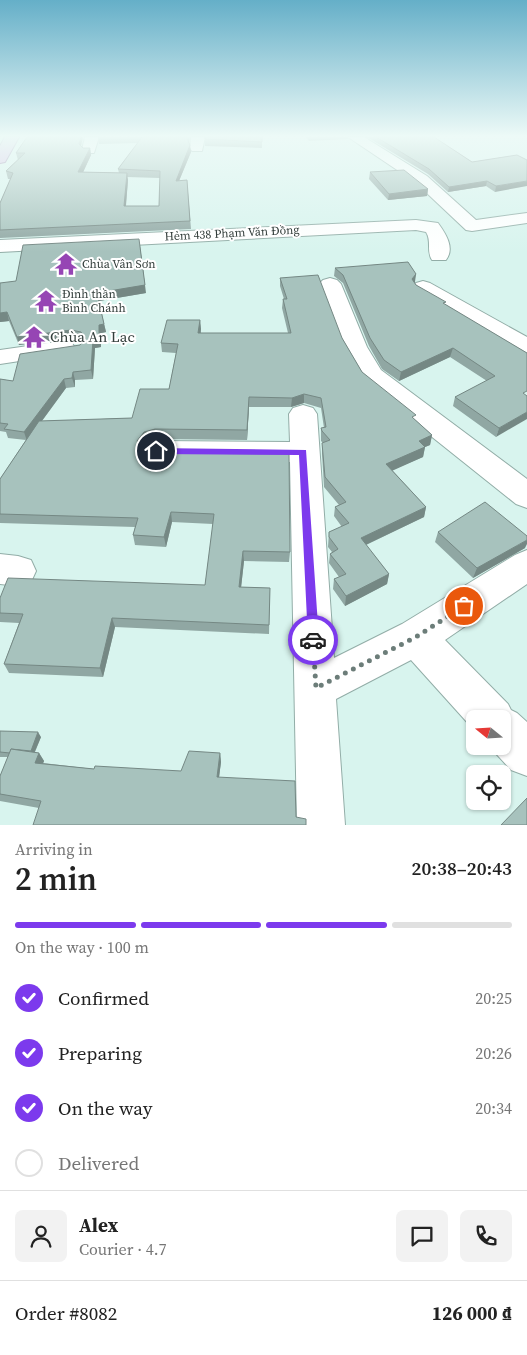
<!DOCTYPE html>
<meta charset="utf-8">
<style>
body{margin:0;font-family:"Source Serif 4",serif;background:#f2f2f2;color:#222;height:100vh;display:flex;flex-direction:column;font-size:19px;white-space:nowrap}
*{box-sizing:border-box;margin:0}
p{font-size:16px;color:#767676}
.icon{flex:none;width:28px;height:28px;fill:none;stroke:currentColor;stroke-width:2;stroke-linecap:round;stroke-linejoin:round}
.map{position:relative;height:825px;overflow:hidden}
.panel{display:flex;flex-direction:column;background:#fff;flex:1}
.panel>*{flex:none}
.needle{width:32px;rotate:288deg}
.fabs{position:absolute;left:466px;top:710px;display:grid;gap:10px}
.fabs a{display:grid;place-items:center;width:45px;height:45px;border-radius:8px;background:#fff;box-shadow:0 1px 4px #0004;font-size:25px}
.pin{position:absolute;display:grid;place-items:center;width:42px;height:42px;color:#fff;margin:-21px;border:2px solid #fff;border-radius:50%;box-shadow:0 1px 5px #0007}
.courier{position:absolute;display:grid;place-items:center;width:50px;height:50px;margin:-25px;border:4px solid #7c3aed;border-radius:50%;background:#fff;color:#222;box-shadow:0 1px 6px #0007}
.head em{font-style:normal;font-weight:600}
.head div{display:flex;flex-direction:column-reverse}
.head{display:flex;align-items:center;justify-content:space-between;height:85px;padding:0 15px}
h1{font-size:32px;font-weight:600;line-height:38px}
.bar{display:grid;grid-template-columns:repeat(4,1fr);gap:8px 5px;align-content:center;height:60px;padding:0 15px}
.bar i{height:6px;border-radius:4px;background:#e0e0e0}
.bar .active{background:#7c3aed}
.bar p{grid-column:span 4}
.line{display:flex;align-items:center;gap:12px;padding:0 15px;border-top:1px solid #e0e0e0}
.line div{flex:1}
.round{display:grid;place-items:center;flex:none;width:52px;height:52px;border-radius:8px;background:#f2f2f2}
ol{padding:0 15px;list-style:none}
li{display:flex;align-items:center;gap:15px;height:55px}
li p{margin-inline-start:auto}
li .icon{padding:5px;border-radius:50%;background:#7c3aed;color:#fff;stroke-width:4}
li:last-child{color:#767676}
li i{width:28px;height:28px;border:2px solid #e0e0e0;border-radius:50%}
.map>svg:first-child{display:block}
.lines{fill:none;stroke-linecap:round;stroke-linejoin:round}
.minor-casing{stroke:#92ada7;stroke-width:2}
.major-casing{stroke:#8d6f9e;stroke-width:2}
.minor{fill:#fff;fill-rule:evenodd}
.major{fill:#d8b9e5;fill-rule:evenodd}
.wall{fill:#90a7a3;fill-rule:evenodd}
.shaded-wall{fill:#758884}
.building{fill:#a7c2bd;stroke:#758884}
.route{fill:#7c3aed}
.done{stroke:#6c7d79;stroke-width:5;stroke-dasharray:0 9}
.labels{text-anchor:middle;stroke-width:4;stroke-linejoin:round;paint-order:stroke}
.far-street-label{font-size:12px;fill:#323d3a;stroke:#fff}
.far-poi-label{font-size:12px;fill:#323d3a;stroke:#fff;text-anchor:start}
.poi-label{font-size:15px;fill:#323d3a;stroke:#fff;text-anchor:start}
</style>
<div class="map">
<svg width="527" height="825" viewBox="0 0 527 825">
<rect width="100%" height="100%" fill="#d8f4ee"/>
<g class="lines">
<defs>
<g id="minor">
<polygon points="85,137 99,137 94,153 84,153 82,150"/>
<polygon points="191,137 205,137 202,151 192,151 190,148"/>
<polygon points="348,137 364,137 427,176 476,220 527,213 527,223 472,231 466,230 415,182"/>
<path d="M416,220L438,223C446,234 455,248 446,260H432C426,251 432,241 426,232L416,230L0,252V240Z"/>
<polygon points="330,278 337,280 341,284 367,347 381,370 527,479 527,508 516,504 362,381 343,347 319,284 323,280"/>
<polygon points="423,281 430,283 527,337 527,354 518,352 416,291 412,287 416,283"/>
<polygon points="63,341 72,343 75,348 72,353 0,364 0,350"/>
<polygon points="303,405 313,408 317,414 334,658 402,624 515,555 527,550 527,584 445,640 508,704 511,710 517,713 527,722 527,776 511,770 489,746 502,746 502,719 475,719 475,731 411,660 336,699 345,825 297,825 290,462 156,461 146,458 141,451 146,444 156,441 290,442 289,414 293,408"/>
<polygon points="0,554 18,556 31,560 36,571 31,582 18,586 0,584"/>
</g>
<polygon id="major" points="5,137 19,137 5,162 0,163 0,146"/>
</defs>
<use href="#minor" class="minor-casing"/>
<use href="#major" class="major-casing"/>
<use href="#minor" class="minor"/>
<use href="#major" class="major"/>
</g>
<g class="wall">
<path d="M98,137H190L189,143L191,152L179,181L187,180L191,229L0,238V203L11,179H8L6,171L18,160L16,153L81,147L83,148H90L91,155L83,172L119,173L118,169L138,143L99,144ZM127,177L160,178L159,206H126L128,180Z"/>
<polygon points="262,137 262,148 205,146 205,139"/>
<polygon points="306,137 348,137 348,139 309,141"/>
<polygon points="367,137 434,137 472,162 517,155 495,192 486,186 448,192 428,174"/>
<polygon points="370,172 428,189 427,196 388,200 369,179"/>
<polygon points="335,268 416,274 414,282 416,285 446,305 527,353 496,437 453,406 455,397 487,381 450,357 399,381 382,369 369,346 343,283 334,276"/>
<polygon points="280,278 342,338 362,372 432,435 430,445 425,447 423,457 392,470 426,507 424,517 366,545 389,574 387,584 345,606 333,589 334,579 339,577 329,563 330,554 332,552 328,547 329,532 342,527 334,516 335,507 339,505 324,487 322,453 323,443 321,441 321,428 324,428 321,408 304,403 291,407 249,407 247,440 156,439 145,442 142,447 144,450 290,552 289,562 244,561 241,587 270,588 269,634 115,627 103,677 9,673 4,664 19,623 0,622 0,598 205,585 213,524 172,522 166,547 135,545 133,535 135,527 0,523 0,479 26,440 8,438 6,432 0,431 0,379 13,381 80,345 83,341 73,338 19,345 9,321 0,322 0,283 146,293 99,301 106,332 101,333 101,347 95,348 93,379 75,380 75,387 66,388 42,421 132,418 169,389 176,353 162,352 161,343 200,320 201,333 288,333 282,308 283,299 284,299 280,286"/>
<polygon points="438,532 525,548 473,578 435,542"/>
<polygon points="0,731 41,737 35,752 39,753 44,761 43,763 94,769 181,771 220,753 221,762 219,777 39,808 0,801 0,776 8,757 0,757"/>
</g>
<g class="shaded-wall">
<polygon points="81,137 83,137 80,151 79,144"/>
<polygon points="190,145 191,152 176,188 176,181"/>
<polygon points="90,148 91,155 80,179 78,172"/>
<polygon points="127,173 128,180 125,214 124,206"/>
<polygon points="487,181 486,186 448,192 449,187"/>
<polygon points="527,181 527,186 495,192 496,186"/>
<polygon points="428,189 427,196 388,200 389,194"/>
<polygon points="140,246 146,293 99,301 97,293"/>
<polygon points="416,274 415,282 410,287 412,279"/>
<polygon points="7,312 9,321 0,322 0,313"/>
<polygon points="200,320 201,329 199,342 198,333"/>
<polygon points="104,324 106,332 101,333 101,347 95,348 93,379 91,370 93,339 99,325"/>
<polygon points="71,330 73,338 19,345 17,337"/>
<polygon points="453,348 450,357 399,381 401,372"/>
<polygon points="73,372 75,380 75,387 72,378"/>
<polygon points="64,379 66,388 27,441 24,432"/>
<polygon points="304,394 304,403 291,407 292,398"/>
<polygon points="249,397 249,407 247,440 247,430"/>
<polygon points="527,412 527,419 496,437 499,428"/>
<polygon points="155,429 156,439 145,442 139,451 137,441 144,432"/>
<polygon points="432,435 430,445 425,447 423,457 385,474 386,464 419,441"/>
<polygon points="426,507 424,517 359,548 361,538"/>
<polygon points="171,512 172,522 166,547 164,537"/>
<polygon points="527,540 527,544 525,548 473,578 477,568"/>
<polygon points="243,551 244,561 240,597 239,587"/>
<polygon points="389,574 387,584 345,606 346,596"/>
<polygon points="112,618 115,627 103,677 100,668"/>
<polygon points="38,732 41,737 32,758 30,753"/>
<polygon points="39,753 44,761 40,771 35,763"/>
<polygon points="220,753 221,762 218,785 217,777"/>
</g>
<g class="building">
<polygon points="27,137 81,137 79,144 83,148 90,148 78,172 127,173 124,206 159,206 160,171 118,169 142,137 188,137 188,141 190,145 176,181 187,180 190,221 0,230 0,203 13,173 6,171 25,153 16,153"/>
<polygon points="205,137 262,137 262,142 205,139"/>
<polygon points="376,137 434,137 472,162 517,155 527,160 527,181 496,186 487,181 449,187 429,169"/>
<polygon points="404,170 428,189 389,194 370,172"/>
<polygon points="139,239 145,285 97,293 104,324 99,325 99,339 93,339 91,370 73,372 72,378 64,379 24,432 4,429 8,424 0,423 0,379 13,381 20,354 80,345 85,338 81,332 71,330 17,337 7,312 0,313 0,283 16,281 23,245"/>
<polygon points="408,262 416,274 412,279 416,285 446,302 443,303 527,353 527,391 523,393 527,396 527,412 499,428 455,397 495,376 453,348 401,372 384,360 370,338 343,275 335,268"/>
<polygon points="318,275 342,338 362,372 416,415 412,417 432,435 419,441 425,447 386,464 426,507 361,538 389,574 346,596 334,579 346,574 330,554 338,549 329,537 329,532 349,523 335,507 346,502 325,477 322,443 330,440 322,431 321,428 326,427 321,398 304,394 292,398 249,397 247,430 155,429 144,432 137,441 144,450 154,453 289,454 290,552 243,551 239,587 270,588 269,625 112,618 100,668 4,664 23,614 0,613 0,598 8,578 205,585 214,514 171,512 164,537 133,535 138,518 0,514 0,479 39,421 132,418 140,389 169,389 178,344 161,343 167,320 200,320 198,333 291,333 283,299 287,299 280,278"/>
<polygon points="485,502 527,536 527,540 477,568 438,532"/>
<polygon points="0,731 38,732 31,751 11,749 10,753 0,752"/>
<polygon points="11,749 39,753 35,763 94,769 95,766 181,771 189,751 220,753 217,777 295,781 296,817 306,819 306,825 33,825 41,801 0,794 0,776"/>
<polygon points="527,798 527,825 501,825"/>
</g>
<linearGradient id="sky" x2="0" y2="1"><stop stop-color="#65afc8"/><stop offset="0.54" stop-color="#edfaf7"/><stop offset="1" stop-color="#edfaf7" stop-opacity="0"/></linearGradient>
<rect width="527" height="252" fill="url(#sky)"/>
<polygon class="route" points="153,448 306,450 319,640 317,644 309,644 308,640 299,455 156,454 152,451"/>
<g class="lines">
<polyline class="done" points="313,640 316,688 416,637 464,606"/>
</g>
<defs>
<symbol id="temple-bare" viewBox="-9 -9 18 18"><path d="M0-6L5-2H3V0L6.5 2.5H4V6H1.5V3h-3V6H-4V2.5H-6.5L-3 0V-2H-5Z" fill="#9645b4" stroke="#fff" stroke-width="2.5" paint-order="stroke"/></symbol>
</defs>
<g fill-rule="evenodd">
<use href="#temple-bare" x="50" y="248" width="32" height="32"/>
<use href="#temple-bare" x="30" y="285" width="32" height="32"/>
<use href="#temple-bare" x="18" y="321" width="32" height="32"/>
</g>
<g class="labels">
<g class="far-street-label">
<text transform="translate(232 233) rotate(-3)" y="4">Hẻm 438 Phạm Văn Đồng</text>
</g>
<g class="far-poi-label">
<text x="82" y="268">Chùa Vân Sơn</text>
<text x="62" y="298">Đình thần<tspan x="62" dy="14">Bình Chánh</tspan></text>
</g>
<g class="poi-label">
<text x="50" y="342">Chùa An Lạc</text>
</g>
</g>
</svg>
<div class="fabs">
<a><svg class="needle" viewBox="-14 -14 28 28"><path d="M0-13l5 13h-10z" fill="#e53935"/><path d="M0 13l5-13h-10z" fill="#767676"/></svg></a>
<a><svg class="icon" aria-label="locate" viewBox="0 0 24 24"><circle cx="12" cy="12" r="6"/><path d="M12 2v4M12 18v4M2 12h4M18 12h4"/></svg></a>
</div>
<div class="pin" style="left:464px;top:606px;background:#ea580c"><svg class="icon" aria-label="bag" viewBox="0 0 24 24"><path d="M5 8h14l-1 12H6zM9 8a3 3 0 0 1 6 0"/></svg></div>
<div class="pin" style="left:156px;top:451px;background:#1f2937"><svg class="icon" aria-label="home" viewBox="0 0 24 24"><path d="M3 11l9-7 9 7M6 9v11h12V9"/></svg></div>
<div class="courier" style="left:313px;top:640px"><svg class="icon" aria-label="car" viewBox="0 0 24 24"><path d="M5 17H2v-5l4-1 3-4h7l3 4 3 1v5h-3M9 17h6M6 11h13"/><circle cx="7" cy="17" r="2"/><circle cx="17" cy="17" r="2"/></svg></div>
</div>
<section class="panel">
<div class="head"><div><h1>2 min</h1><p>Arriving in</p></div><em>20:38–20:43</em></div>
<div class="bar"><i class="active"></i><i class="active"></i><i class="active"></i><i></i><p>On the way · 100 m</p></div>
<ol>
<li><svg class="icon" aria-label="check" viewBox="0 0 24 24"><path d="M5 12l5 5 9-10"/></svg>Confirmed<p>20:25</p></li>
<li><svg class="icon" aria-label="check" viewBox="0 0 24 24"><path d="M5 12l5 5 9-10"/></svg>Preparing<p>20:26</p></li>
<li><svg class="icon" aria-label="check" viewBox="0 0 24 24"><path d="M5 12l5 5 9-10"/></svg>On the way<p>20:34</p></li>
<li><i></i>Delivered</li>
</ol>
<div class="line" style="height:90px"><a class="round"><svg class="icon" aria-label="person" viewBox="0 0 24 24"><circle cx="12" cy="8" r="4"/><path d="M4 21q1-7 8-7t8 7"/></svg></a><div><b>Alex</b><p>Courier · 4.7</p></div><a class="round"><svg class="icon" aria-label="chat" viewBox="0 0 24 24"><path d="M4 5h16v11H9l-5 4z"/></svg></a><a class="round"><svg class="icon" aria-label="phone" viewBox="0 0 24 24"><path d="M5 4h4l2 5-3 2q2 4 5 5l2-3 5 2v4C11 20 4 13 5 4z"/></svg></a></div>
<div class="line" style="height:65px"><div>Order #8082</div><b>126 000 ₫</b></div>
</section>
